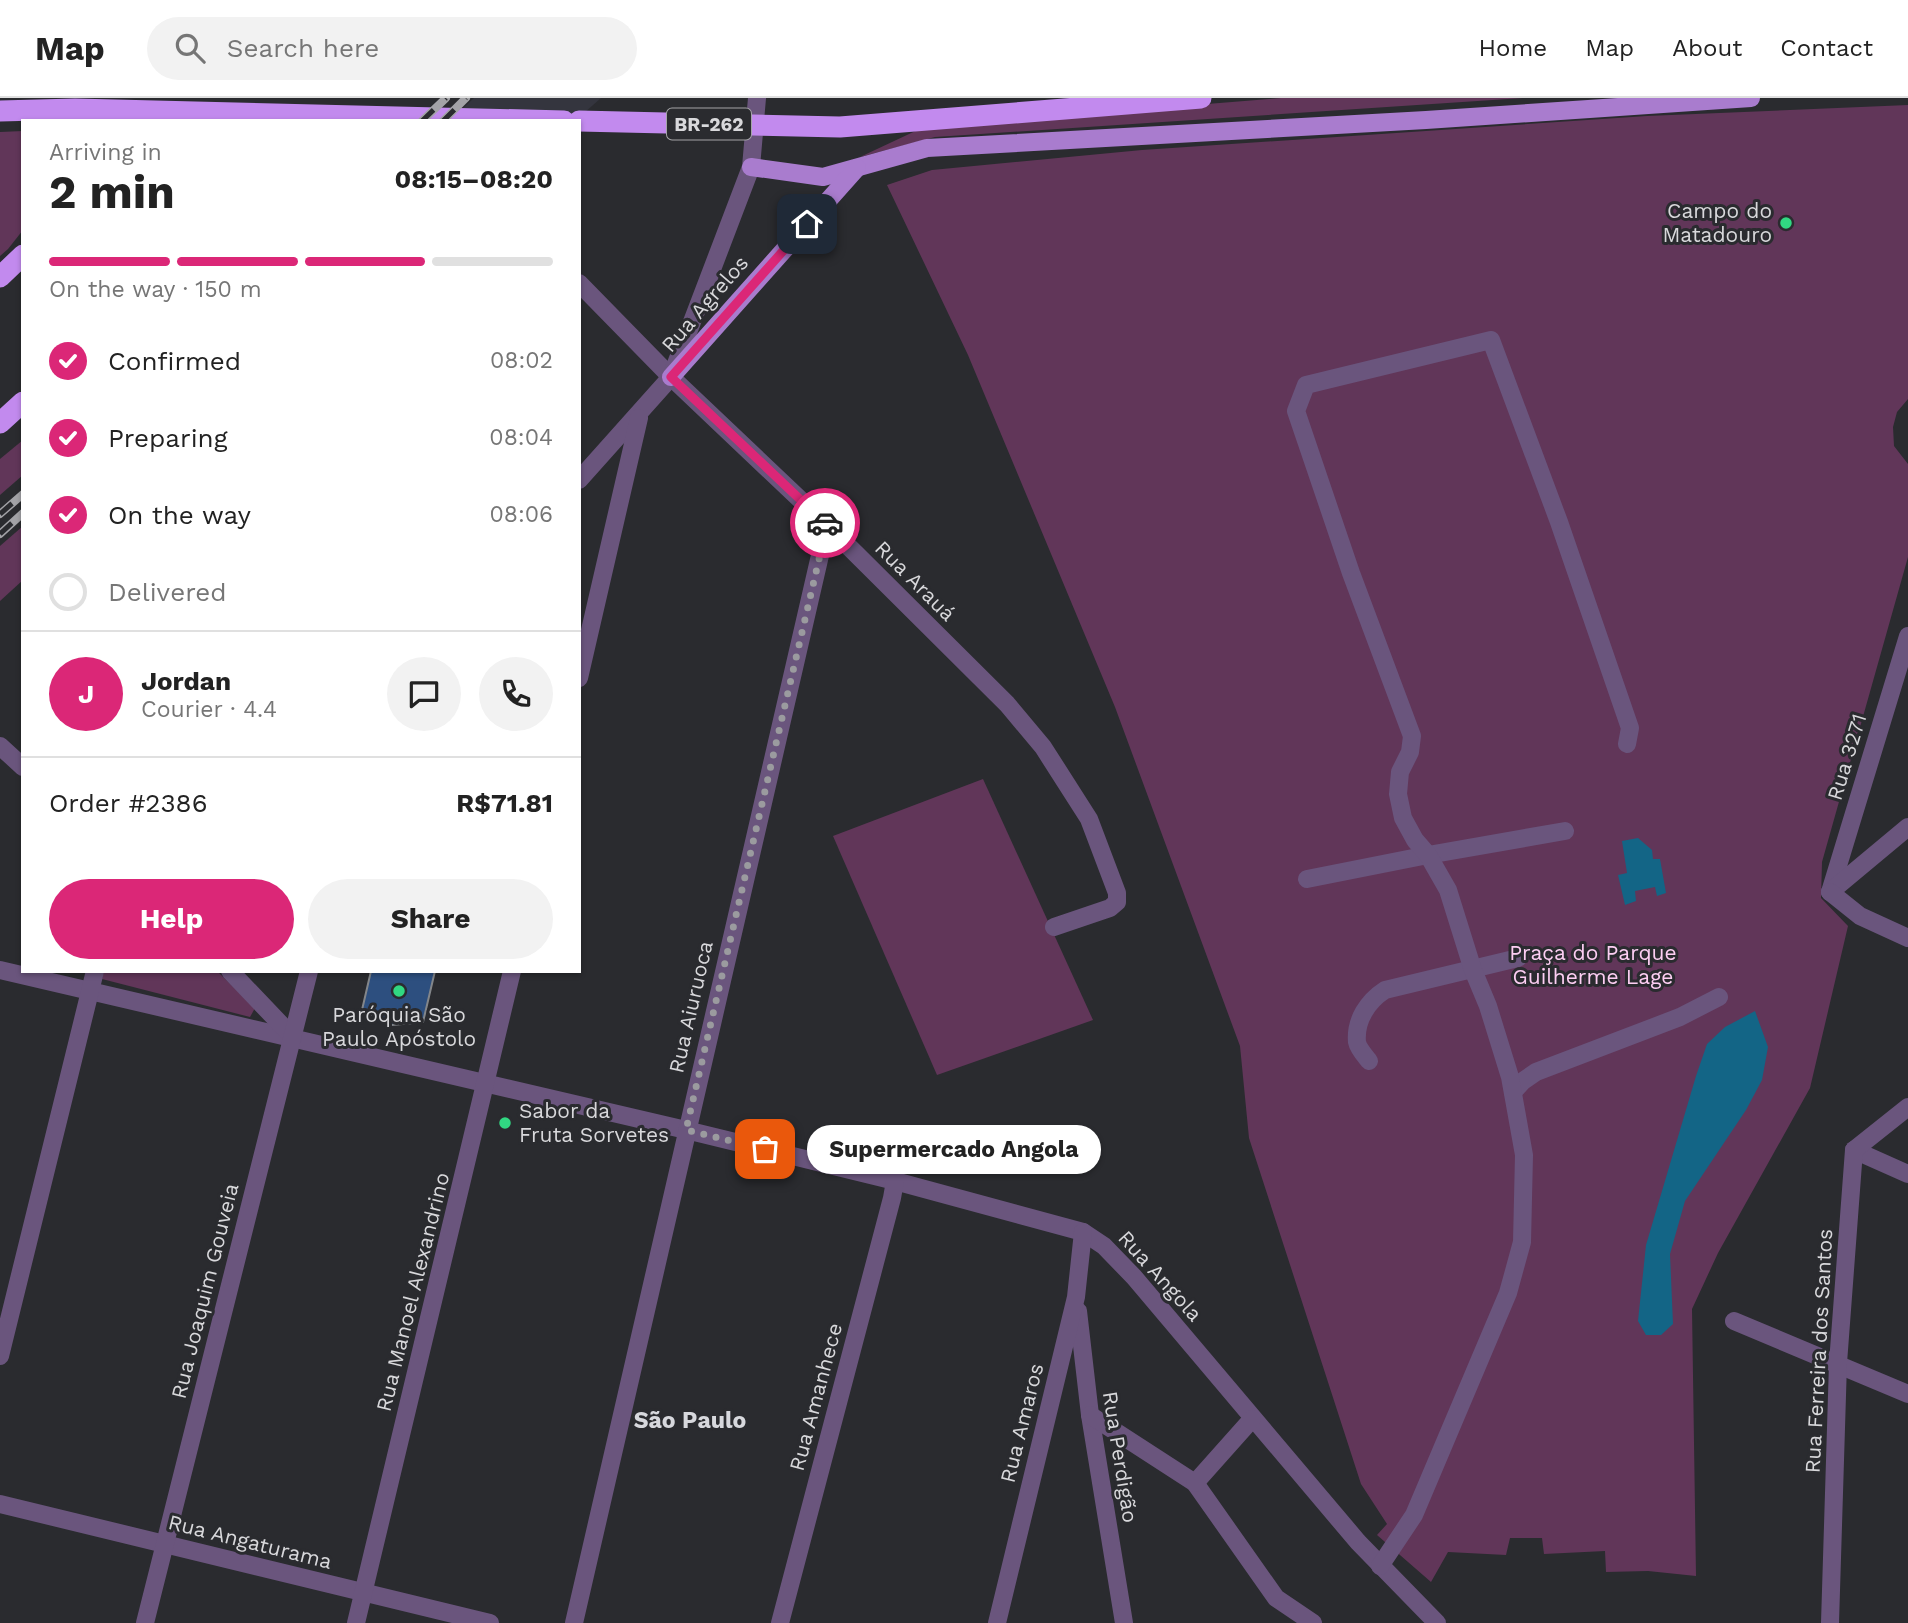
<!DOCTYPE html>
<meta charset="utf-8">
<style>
body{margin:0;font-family:"Work Sans",sans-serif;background:#f2f2f2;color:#222;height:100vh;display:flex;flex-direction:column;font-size:26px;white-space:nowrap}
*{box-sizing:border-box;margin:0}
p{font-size:23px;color:#767676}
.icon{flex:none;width:38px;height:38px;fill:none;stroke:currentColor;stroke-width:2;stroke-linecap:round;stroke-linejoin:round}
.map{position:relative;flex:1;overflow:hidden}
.details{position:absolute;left:21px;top:21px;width:560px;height:854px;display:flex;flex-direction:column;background:#fff;border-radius:0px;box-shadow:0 2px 5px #0004}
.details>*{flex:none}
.pin{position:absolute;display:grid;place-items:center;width:60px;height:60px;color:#fff;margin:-30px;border-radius:14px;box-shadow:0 4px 10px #0006}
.courier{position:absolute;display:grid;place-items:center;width:70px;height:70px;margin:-35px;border:5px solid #db2777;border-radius:50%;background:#fff;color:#222;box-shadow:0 2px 9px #0007}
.bubble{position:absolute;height:49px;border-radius:24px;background:#fff;box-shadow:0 2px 5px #0004;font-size:23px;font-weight:700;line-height:49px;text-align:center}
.head em{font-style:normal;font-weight:700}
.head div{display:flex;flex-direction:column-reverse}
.head{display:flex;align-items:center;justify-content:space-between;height:119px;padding:0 28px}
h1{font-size:46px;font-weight:700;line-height:52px}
.bar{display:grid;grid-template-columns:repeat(4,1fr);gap:10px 7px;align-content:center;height:84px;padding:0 28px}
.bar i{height:9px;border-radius:5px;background:#e0e0e0}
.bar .active{background:#db2777}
.bar p{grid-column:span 4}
.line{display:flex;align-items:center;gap:18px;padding:0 28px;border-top:2px solid #e0e0e0}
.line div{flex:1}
.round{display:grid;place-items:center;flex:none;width:74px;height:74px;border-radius:37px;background:#f2f2f2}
ol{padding:0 28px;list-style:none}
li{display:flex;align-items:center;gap:21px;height:77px}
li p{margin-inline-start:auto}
li .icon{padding:7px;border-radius:50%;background:#db2777;color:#fff;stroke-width:4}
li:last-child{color:#767676}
li i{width:38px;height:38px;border:4px solid #e0e0e0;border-radius:50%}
.button{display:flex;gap:14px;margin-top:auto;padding:14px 28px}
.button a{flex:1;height:80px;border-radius:42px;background:#db2777;color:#fff;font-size:28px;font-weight:700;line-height:80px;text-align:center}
.button a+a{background:#f2f2f2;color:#222}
header{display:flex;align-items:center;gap:42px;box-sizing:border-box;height:98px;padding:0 35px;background:#fff;border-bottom:2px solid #e0e0e0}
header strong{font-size:33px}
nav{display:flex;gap:38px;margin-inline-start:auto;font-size:24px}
.search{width:490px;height:63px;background:#f2f2f2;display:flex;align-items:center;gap:18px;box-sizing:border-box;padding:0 24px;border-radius:38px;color:#767676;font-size:26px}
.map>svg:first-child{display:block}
.built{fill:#34353e}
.green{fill:#613659}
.water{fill:#136586}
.building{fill:#2d4f7f;stroke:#83868a;stroke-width:2}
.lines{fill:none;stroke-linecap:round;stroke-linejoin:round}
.minor{stroke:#6a557d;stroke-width:18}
.major{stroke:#a97cce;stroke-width:18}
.highway{stroke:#c28aee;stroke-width:21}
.rail-casing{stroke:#a3a3a7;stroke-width:8}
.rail{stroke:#2a2b2f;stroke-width:5;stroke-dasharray:16;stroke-linecap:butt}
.done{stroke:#9b9b9f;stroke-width:7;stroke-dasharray:0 12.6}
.route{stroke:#db2777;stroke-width:9}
.poi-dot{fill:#31d882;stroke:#2a2b2f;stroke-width:2.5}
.labels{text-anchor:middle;stroke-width:6;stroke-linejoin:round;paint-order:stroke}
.shield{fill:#2a2b2f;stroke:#a4a4a7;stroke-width:2}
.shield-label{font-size:19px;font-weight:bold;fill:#d8d8db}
.poi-label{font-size:21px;fill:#d8d8db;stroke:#2a2b2f;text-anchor:end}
.street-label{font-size:21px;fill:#d8d8db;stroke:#2a2b2f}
.park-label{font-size:21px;fill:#fdcef3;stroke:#2a2b2f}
.neighbourhood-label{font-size:23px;font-weight:bold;fill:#d7d8dd;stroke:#2a2b2f}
</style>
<header>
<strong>Map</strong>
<div class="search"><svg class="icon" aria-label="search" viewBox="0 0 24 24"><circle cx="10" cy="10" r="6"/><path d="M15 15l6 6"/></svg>Search here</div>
<nav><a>Home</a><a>Map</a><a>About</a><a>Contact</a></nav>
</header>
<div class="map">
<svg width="1908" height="1525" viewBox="0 0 1908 1525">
<rect width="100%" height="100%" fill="#2a2b2f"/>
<polygon class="built" points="474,0 601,0 575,23 449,23"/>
<g class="green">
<polygon points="1281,0 1523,0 935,39 860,59 924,29"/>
<polygon points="1908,7 1908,301 1897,314 1893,329 1894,348 1908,366 1908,459 1822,764 1821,800 1848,828 1810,990 1718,1155 1692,1211 1696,1478 1648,1473 1606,1474 1605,1453 1544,1456 1542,1440 1510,1440 1506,1457 1448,1454 1431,1484 1377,1437 1387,1426 1361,1386 1249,1040 1240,948 1115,609 968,257 887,87 932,72 1142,52 1647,18"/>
<polygon points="23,33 23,132 8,151 0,158 0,34"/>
<polygon points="23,342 23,377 0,397 0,361"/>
<polygon points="23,428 23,482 0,503 0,448"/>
<polygon points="983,681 1093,922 937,977 833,738"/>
<polygon points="104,873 217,873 255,910 250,919 102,881"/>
</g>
<g class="water">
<polygon points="1638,740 1652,752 1653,761 1660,761 1666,795 1657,798 1655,789 1635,793 1636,803 1625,807 1618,777 1627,775 1622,743"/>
<polygon points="1755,913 1768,949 1762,982 1746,1012 1685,1103 1670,1156 1673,1226 1661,1237 1646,1237 1638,1223 1646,1147 1696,978 1707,946 1725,929"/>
</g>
<polygon class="building" points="371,873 435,873 423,924 392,927 362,912"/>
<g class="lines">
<g class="minor">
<polyline points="579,185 671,279 827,427 1007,606 1043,649 1089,721 1117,795 1117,804 1110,810 1054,829"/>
<polyline points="579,382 671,279 751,69 757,0"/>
<polyline points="579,580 639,320"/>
<polyline points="0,648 23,669"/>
<polyline points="1307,781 1428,757 1565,733"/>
<polyline points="1830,794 1908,538"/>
<polyline points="1830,794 1908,729"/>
<polyline points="1830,794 1860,818 1908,840"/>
<polyline points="0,872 686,1032 895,1083 1083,1134 1104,1148 1134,1179 1358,1444 1437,1525"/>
<polyline points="230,873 293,939"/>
<path d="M1369,963C1365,958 1358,950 1357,944C1355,922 1368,903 1385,892L1518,860"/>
<polyline points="1513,994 1523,983 1536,974 1680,919 1719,899"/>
<polyline points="1854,1052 1908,1076"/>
<polyline points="1078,1213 1090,1317 1124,1525"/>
<polyline points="1734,1223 1908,1296"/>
<polyline points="0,1258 95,873"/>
<polyline points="1090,1317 1195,1385 1276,1500 1313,1525"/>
<polyline points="1195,1385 1252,1321"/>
<polyline points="0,1406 490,1525"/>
<polyline points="1380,1468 1414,1417 1508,1195 1522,1144 1524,1057 1510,979 1488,908 1473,872 1448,792 1428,757 1415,742 1403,720 1398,696 1400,674 1410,654 1412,638 1351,475 1296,313 1306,287 1491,242 1559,424 1630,630 1627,646"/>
<polyline points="145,1525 309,873"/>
<polyline points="356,1525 512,873"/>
<polyline points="574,1525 827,427"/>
<polyline points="780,1525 892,1100 895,1083"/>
<polyline points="997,1525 1076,1199 1083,1134"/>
<polyline points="1830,1525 1838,1265 1854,1052 1908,1009"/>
</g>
<g class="major">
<polyline points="751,69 823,79 927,50 1426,22 1751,0"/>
<polyline points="671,279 857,70"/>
</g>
<g class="highway">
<polyline points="0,13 75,11 564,23"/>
<polyline points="579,23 840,29 1201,0"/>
<polyline points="0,179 23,157"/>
<polyline points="0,325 23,304"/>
</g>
<defs>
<g id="rail">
<polyline points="422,23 446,0"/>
<polyline points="443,23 466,0"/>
<polyline points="0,416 23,396"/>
<polyline points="0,436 23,415"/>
</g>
</defs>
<use href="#rail" class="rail-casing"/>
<use href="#rail" class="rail"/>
</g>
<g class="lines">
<polyline class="done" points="765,1051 686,1032 827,427 825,425"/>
<polyline class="route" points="807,126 671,279 825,425"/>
</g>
<g class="poi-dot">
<circle cx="1786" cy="125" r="7"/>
<circle cx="399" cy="893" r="7"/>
<circle cx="505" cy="1025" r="7"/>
</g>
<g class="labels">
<rect class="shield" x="667" y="10.5" width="84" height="31" rx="5"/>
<g class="shield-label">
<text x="709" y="33">BR-262</text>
</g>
<g class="poi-label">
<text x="1772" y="120">Campo do<tspan x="1772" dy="24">Matadouro</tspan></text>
<text x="399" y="924" text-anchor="middle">Paróquia São<tspan x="399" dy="24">Paulo Apóstolo</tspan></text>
<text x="519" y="1020" text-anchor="start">Sabor da<tspan x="519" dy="24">Fruta Sorvetes</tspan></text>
</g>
<g class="street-label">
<text transform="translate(705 206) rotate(-49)" y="7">Rua Agrelos</text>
<text transform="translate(915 483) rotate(45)" y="7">Rua Arauá</text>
<text transform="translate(1847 659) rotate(-73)" y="7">Rua 3271</text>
<text transform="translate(691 909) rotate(-77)" y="7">Rua Aiuruoca</text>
<text transform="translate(1160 1178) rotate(48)" y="7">Rua Angola</text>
<text transform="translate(205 1193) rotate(-76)" y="7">Rua Joaquim Gouveia</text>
<text transform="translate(413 1194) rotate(-76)" y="7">Rua Manoel Alexandrino</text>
<text transform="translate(1819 1253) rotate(-87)" y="7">Rua Ferreira dos Santos</text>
<text transform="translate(816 1299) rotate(-75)" y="7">Rua Amanhece</text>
<text transform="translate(1022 1325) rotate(-76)" y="7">Rua Amaros</text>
<text transform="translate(1120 1359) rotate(81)" y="7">Rua Perdigão</text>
<text transform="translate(250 1444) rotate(14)" y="7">Rua Angaturama</text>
</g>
<g class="park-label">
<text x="1593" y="862">Praça do Parque<tspan x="1593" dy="24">Guilherme Lage</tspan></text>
</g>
<g class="neighbourhood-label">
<text x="690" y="1330">São Paulo</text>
</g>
</g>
</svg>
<div class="pin" style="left:765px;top:1051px;background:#ea580c"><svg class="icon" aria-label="bag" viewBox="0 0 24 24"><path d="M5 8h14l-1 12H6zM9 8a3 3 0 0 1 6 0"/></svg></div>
<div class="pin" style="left:807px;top:126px;background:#1f2937"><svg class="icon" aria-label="home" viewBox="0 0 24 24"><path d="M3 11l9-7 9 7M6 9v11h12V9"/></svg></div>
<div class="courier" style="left:825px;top:425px"><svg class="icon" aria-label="car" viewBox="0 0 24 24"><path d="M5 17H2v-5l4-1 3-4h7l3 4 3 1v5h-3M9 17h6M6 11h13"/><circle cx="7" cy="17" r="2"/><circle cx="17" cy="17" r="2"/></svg></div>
<div class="bubble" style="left:807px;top:1027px;width:294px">Supermercado Angola</div>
<section class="details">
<div class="head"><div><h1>2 min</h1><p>Arriving in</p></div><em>08:15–08:20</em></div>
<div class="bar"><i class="active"></i><i class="active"></i><i class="active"></i><i></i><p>On the way · 150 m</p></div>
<ol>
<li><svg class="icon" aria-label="check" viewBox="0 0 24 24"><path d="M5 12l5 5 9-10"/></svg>Confirmed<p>08:02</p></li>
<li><svg class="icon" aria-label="check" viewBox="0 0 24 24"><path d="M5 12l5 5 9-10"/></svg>Preparing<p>08:04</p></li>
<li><svg class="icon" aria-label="check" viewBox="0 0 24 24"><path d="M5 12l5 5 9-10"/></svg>On the way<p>08:06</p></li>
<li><i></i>Delivered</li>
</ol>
<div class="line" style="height:126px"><b class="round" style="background:#db2777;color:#fff">J</b><div><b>Jordan</b><p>Courier · 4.4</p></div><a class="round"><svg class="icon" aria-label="chat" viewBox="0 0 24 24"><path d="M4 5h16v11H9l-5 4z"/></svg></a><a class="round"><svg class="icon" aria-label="phone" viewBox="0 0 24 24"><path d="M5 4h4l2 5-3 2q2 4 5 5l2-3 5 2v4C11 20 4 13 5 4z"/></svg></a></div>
<div class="line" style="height:91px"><div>Order #2386</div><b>R$71.81</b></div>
<div class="button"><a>Help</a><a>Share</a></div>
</section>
</div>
